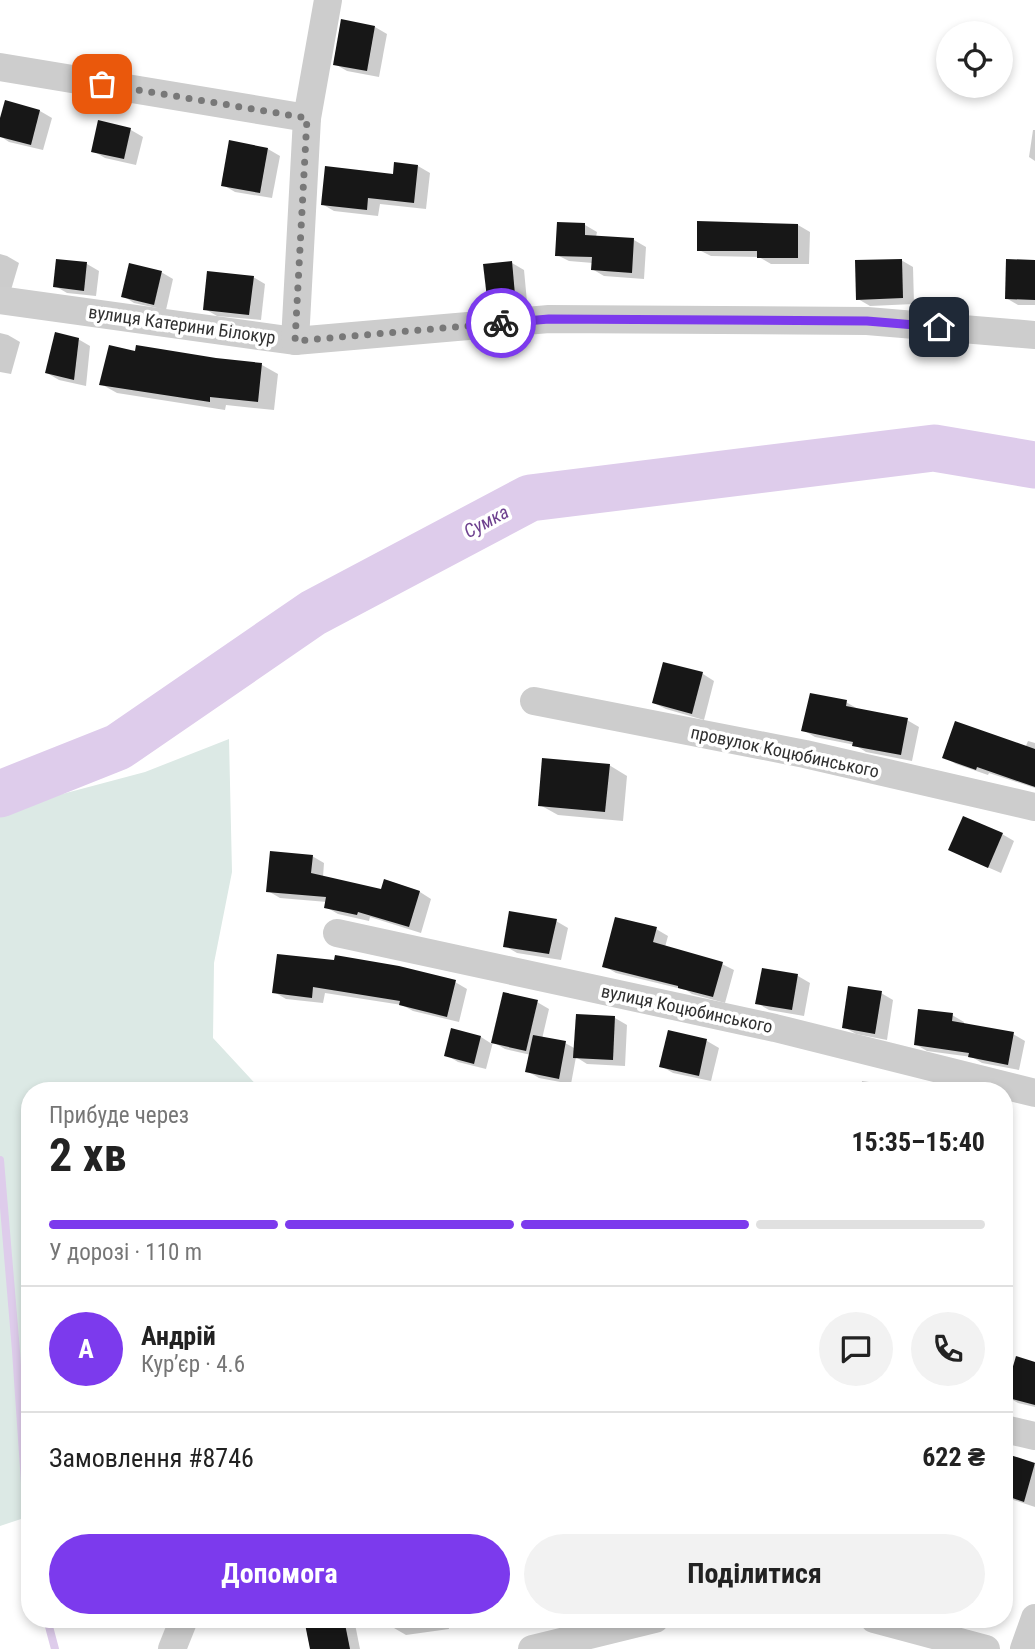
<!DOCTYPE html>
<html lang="uk">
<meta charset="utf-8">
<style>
body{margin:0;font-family:"Roboto Condensed",sans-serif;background:#f2f2f2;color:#222;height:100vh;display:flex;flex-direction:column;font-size:26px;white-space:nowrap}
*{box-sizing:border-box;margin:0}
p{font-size:23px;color:#767676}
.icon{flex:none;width:38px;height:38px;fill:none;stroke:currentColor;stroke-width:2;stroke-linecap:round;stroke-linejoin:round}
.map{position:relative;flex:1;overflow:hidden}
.sheet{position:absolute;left:21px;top:1082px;width:992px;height:546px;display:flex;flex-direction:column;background:#fff;border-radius:28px;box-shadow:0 4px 10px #0003}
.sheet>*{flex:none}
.buttons{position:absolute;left:936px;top:21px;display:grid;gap:14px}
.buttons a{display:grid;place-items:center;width:77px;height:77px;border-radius:50%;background:#fff;box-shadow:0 4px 10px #0003;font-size:35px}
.pin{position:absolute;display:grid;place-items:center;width:60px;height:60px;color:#fff;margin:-30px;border-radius:14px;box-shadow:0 4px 10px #0006}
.courier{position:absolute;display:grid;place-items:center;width:70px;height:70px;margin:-35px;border:5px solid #7c3aed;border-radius:50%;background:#fff;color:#222;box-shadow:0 2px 9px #0007}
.summary em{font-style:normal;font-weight:700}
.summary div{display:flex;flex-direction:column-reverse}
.summary{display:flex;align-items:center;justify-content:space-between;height:119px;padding:0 28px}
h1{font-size:46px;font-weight:700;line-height:52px}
.bar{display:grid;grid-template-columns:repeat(4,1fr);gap:10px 7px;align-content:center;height:84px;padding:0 28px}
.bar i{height:9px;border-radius:5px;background:#e0e0e0}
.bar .active{background:#7c3aed}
.bar p{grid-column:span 4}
.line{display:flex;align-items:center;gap:18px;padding:0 28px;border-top:2px solid #e0e0e0}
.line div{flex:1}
.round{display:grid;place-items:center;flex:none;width:74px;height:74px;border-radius:37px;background:#f2f2f2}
.cta{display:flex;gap:14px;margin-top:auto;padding:14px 28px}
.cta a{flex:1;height:80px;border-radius:42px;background:#7c3aed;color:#fff;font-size:28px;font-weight:700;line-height:80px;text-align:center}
.cta a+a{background:#f2f2f2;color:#222}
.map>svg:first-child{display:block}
.green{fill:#dce9e5}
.shadow{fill:#0003}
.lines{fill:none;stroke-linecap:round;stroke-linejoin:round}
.stream{stroke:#decceb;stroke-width:8}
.river{stroke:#decceb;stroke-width:47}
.building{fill:#171717}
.minor{stroke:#cdcdcd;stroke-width:28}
.done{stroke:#787878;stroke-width:7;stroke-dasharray:0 12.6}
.route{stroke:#7c3aed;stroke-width:9}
.labels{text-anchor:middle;stroke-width:7;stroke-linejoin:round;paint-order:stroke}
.street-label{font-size:18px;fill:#303030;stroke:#fff}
.water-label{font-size:19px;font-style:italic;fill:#6e418f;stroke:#fff}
</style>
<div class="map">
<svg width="1035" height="1649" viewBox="0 0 1035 1649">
<rect width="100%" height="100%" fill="#fff"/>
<polygon class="green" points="229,739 232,872 214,963 213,1038 261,1090 30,1090 30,1516 0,1526 0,817 36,801 145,772"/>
<g class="shadow">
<polygon points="375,27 387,34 379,77 347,71 335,64"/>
<polygon points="40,111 52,118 43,150 9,142 0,136 0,125"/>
<polygon points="99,122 131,130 143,137 136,165 105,158 93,151"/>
<polygon points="1033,130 1035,130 1035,161 1029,157"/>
<polygon points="268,149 280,156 272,198 235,192 223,185"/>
<polygon points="418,166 430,173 426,209 380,204 378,216 334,211 322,204"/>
<polygon points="585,225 597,232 596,237 634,240 646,247 644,279 604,276 592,269 593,263 569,261 557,255"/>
<polygon points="798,225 810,232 809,264 771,264 759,257 711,256 699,250"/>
<polygon points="0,254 7,256 19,263 11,290 0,289"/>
<polygon points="901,260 913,267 914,304 870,306 858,299"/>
<polygon points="57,261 87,264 99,271 96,296 67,293 55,286"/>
<polygon points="1035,262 1035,305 1018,305 1006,298"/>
<polygon points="512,263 524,270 527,302 500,304 488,297"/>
<polygon points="161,272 173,279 166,310 134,303 123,296"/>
<polygon points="253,277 265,284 261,320 217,316 205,309"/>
<polygon points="0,333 8,335 20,342 11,374 0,372"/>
<polygon points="78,339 90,346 86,386 59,380 47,373"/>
<polygon points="137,353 262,365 278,374 274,410 226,405 225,410 117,393 101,384"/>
<polygon points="664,664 703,674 714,681 704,720 666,709 654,703"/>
<polygon points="846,702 858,709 907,720 919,727 912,761 866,752 855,745 815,737 803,730"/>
<polygon points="1028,741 1035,743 1035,788 989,773 988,775 956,764 944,757 1025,748"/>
<polygon points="609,765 627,776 623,821 558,815 540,805"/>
<polygon points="1002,834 1014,841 1001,873 962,856 950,850"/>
<polygon points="312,856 324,863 323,877 382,891 420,892 431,899 421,933 370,917 369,921 338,914 326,907 327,902 280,898 268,891"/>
<polygon points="556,921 568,928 561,960 517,953 505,946"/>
<polygon points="656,929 668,936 665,947 722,964 734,970 725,1003 692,994 686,990 616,973 604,966"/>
<polygon points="278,956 455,982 467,989 459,1022 413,1011 402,1005 325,993 323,1003 286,999 274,992"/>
<polygon points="771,971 798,976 810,983 804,1016 769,1010 757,1003"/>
<polygon points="881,993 893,1000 887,1040 856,1034 844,1027"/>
<polygon points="504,994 537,1002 549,1009 542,1039 565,1043 576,1049 615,1018 627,1025 625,1066 587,1064 576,1057 571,1084 539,1078 527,1071 531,1055 505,1049 493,1042 486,1069 458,1062 446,1055 481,1037 492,1044"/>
<polygon points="952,1015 964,1022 964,1025 1013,1034 1025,1041 1019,1070 982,1063 972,1057 927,1051 915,1044"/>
<polygon points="707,1041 719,1048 711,1081 673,1073 661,1066"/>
<polygon points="862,1081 905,1087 912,1090 861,1090"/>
<polygon points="1035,1364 1035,1407 1018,1403 1006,1396"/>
<polygon points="1004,1455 1035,1465 1035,1507 1004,1497"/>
<polygon points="306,1619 354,1619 360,1649 312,1649"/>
<polygon points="393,1619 447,1619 449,1629 406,1635 394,1628"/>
</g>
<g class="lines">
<g class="stream">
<polyline points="0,1160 16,1351 30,1556"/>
<polyline points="47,1619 55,1649"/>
</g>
<polyline class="river" points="0,794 118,747 313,613 530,498 934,448 1035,465"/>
</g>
<g class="building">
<polygon points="341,19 375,26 367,71 333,65"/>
<polygon points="5,100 40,110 31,145 0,137 0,118"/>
<polygon points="98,120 131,128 124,159 91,152"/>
<polygon points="229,140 268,148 260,193 221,186"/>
<polygon points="394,162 418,165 414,203 368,198 367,210 321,205 325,166 393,174"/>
<polygon points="697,221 798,224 798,258 757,258 757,251 697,251"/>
<polygon points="557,222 585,223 585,235 634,238 632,273 591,270 592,257 555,256"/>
<polygon points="56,259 87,262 84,291 53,287"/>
<polygon points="902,259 903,298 856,300 855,260"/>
<polygon points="1006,259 1035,260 1035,300 1005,299"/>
<polygon points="512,261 515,295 487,298 483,264"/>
<polygon points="129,263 162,271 154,305 121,297"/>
<polygon points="207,271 254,276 249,315 203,310"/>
<polygon points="55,332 79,338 74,380 45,373"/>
<polygon points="109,345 135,351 136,345 216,358 262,363 258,402 210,397 210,402 99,385"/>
<polygon points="663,662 703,672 692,714 652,703"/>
<polygon points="810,693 847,700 846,706 908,718 901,755 852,746 853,742 801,731"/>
<polygon points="955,721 1035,749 1035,787 977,767 976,770 942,758"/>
<polygon points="542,758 610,764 605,812 538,806"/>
<polygon points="963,816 1003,833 988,868 948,850"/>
<polygon points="270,851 313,855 311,873 381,889 384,879 420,891 409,927 358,912 357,915 324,908 326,897 266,892"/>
<polygon points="509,911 557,919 549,954 503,947"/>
<polygon points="615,917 657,927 653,942 723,962 713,997 678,988 678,986 602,967"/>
<polygon points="277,954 334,960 335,955 399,966 456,980 447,1017 399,1005 400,1001 313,987 312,998 272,993"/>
<polygon points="762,968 798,974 792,1010 755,1004"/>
<polygon points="848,986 882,991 875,1034 842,1028"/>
<polygon points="503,992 538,1000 526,1051 491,1043"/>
<polygon points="918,1009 953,1013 952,1021 1014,1032 1008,1065 968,1057 969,1053 914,1045"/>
<polygon points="576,1014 615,1016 613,1060 573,1058"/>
<polygon points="451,1028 481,1036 474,1064 444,1056"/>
<polygon points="668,1030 707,1039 699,1076 659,1067"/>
<polygon points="533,1035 566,1041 559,1079 525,1072"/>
<polygon points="1016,1356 1035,1362 1035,1405 1004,1397"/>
<polygon points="1004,1453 1035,1463 1024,1502 1004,1495"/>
<polygon points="304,1619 344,1619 350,1649 310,1649"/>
</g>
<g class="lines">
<g class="minor">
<polyline points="0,67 307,118"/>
<polyline points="0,300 295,341 549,319 867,321 1035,335"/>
<polyline points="295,341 307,118 328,0"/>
<polyline points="534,701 805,754 1035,807"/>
<polyline points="337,933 775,1028 1035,1093"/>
<polyline points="1004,1429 1035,1436"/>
<polyline points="874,1619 986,1649"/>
<polyline points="172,1649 184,1619"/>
<polyline points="532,1649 655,1619"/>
<polyline points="1024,1649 1035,1618"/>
</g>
</g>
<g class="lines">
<polyline class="done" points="102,84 307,118 295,341 501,323"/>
<polyline class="route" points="501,323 549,319 867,321 939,327"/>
</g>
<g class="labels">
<g class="street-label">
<text transform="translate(182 325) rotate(8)" y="6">вулиця Катерини Білокур</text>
<text transform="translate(785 752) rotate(12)" y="6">провулок Коцюбинського</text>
<text transform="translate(687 1009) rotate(12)" y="6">вулиця Коцюбинського</text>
</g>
<g class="water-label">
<text transform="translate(486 521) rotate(-28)" y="7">Сумка</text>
</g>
</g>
</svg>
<div class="buttons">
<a><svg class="icon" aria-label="locate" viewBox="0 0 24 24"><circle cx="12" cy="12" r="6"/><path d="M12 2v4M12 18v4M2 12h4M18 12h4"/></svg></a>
</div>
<div class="pin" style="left:102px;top:84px;background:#ea580c"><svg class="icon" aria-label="bag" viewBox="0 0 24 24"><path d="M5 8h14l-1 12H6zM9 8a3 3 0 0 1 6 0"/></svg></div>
<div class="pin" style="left:939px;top:327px;background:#1f2937"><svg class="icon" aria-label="home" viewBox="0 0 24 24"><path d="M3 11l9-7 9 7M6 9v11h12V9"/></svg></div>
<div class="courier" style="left:501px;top:323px"><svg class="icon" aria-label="bike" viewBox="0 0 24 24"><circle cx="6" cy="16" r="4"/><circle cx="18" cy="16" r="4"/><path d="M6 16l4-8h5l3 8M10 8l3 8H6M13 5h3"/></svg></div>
<section class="sheet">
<div class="summary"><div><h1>2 хв</h1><p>Прибуде через</p></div><em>15:35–15:40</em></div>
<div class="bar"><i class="active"></i><i class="active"></i><i class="active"></i><i></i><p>У дорозі · 110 m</p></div>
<div class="line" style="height:126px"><b class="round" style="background:#7c3aed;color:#fff">А</b><div><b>Андрій</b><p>Кур’єр · 4.6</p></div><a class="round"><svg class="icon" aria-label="chat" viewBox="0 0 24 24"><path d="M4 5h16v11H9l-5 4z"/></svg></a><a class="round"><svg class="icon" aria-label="phone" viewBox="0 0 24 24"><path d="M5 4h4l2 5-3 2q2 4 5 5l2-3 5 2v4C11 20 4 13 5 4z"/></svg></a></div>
<div class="line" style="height:91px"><div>Замовлення #8746</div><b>622 ₴</b></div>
<div class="cta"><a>Допомога</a><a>Поділитися</a></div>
</section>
</div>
